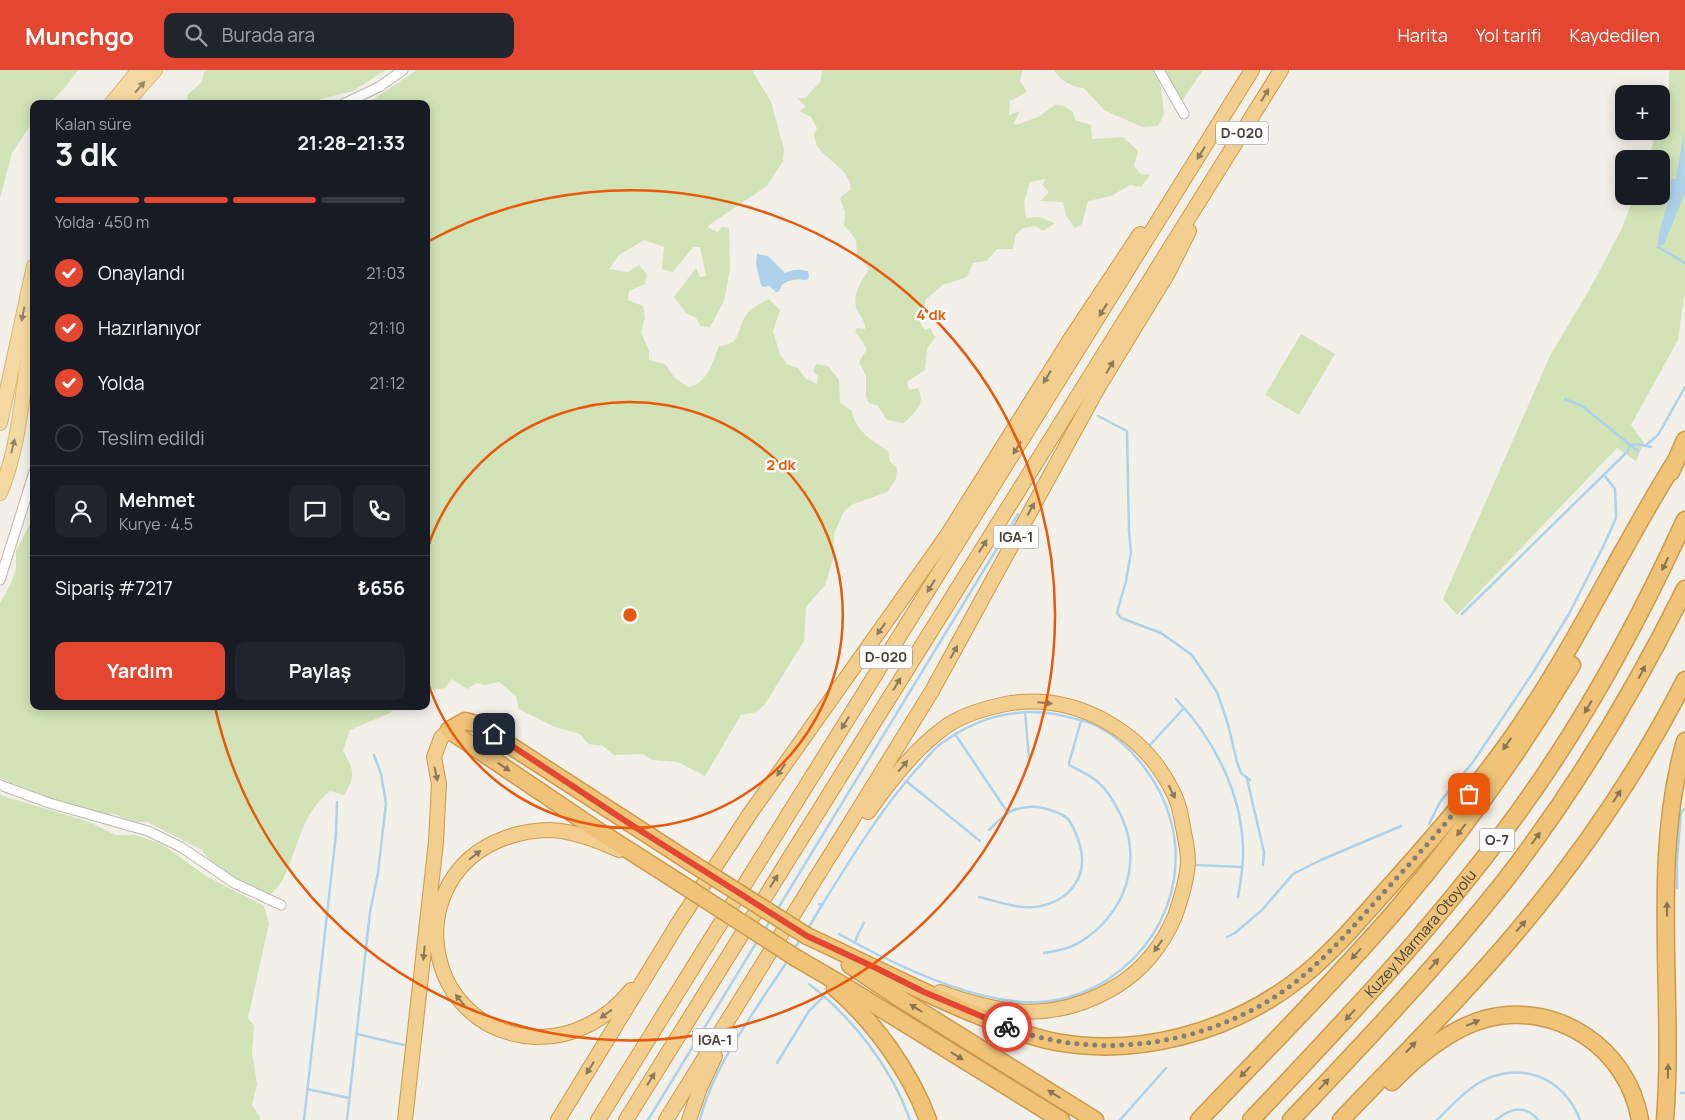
<!DOCTYPE html>
<html lang="tr">
<meta charset="utf-8">
<style>
body{margin:0;font-family:Manrope,sans-serif;background:#20242c;color:#f1f3f6;height:100vh;display:flex;flex-direction:column;font-size:19px;white-space:nowrap}
*{box-sizing:border-box;margin:0}
p{font-size:16px;color:#9ea1a6}
.icon{flex:none;width:28px;height:28px;fill:none;stroke:currentColor;stroke-width:2;stroke-linecap:round;stroke-linejoin:round}
.map{position:relative;flex:1;overflow:hidden}
.panel{position:absolute;left:30px;top:30px;width:400px;height:610px;display:flex;flex-direction:column;background:#171b24;border-radius:10px;box-shadow:0 2px 12px #0003}
.panel>*{flex:none}
.buttons{position:absolute;left:1615px;top:15px;display:grid;gap:10px}
.buttons a{display:grid;place-items:center;width:55px;height:55px;border-radius:10px;background:#171b24;box-shadow:0 2px 12px #0003;font-size:25px}
.pin{position:absolute;display:grid;place-items:center;width:42px;height:42px;color:#fff;margin:-21px;border-radius:10px;box-shadow:0 2px 8px #0006}
.courier{position:absolute;display:grid;place-items:center;width:50px;height:50px;margin:-25px;border:4px solid #e34631;border-radius:50%;background:#fff;color:#222;box-shadow:0 1px 6px #0007}
.overview em{font-style:normal;font-weight:700}
.overview div{display:flex;flex-direction:column-reverse}
.overview{display:flex;align-items:center;justify-content:space-between;height:85px;padding:0 25px}
h1{font-size:32px;font-weight:700;line-height:38px}
.bar{display:grid;grid-template-columns:repeat(4,1fr);gap:8px 5px;align-content:center;height:60px;padding:0 25px}
.bar i{height:6px;border-radius:4px;background:#363941}
.bar .selected{background:#e34631}
.bar p{grid-column:span 4}
.line{display:flex;align-items:center;gap:12px;padding:0 25px;border-top:1px solid #363941}
.line div{flex:1}
.round{display:grid;place-items:center;flex:none;width:52px;height:52px;border-radius:10px;background:#20242c}
ol{padding:0 25px;list-style:none}
li{display:flex;align-items:center;gap:15px;height:55px}
li p{margin-inline-start:auto}
li .icon{padding:5px;border-radius:50%;background:#e34631;color:#fff;stroke-width:4}
li:last-child{color:#9ea1a6}
li i{width:28px;height:28px;border:2px solid #363941;border-radius:50%}
.action{display:flex;gap:10px;margin-top:auto;padding:10px 25px}
.action a{flex:1;height:58px;border-radius:10px;background:#e34631;color:#fff;font-size:20px;font-weight:700;line-height:58px;text-align:center}
.action a+a{background:#20242c;color:#f1f3f6}
header{display:flex;align-items:center;gap:30px;box-sizing:border-box;height:70px;padding:0 25px;background:#e34631;color:#fff}
header strong{font-size:24px}
nav{display:flex;gap:28px;margin-inline-start:auto;font-size:18px}
.search{width:350px;height:45px;background:#20242c;display:flex;align-items:center;gap:12px;box-sizing:border-box;padding:0 18px;border-radius:10px;color:#9ea1a6;font-size:19px}
.map>svg:first-child{display:block}
.green{fill:#d1e3b7}
.water{fill:#add2e9}
.lines{fill:none;stroke-linecap:round;stroke-linejoin:round}
.stream{stroke:#add2e9;stroke-width:2.5}
.minor-casing{stroke:#beb7ad;stroke-width:11}
.primary-casing{stroke:#d8b674;stroke-width:16}
.trunk-casing{stroke:#cd994a;stroke-width:16}
.motorway-casing{stroke:#cd994a;stroke-width:19}
.minor{stroke:#fff;stroke-width:9}
.primary{stroke:#f4daa2;stroke-width:14}
.trunk{stroke:#f2cf8e;stroke-width:14}
.motorway{stroke:#efc479;stroke-width:16}
.motorway-bridge-casing{stroke:#cd994a;stroke-width:19;stroke-linecap:butt}
.motorway-bridge{stroke:#efc479;stroke-width:16}
.oneway{fill:#948668}
.oneway2{fill:#8b7a5b}
.oneway3{fill:#8a7553}
.done{stroke:#837e77;stroke-width:5;stroke-dasharray:0 9}
.route{stroke:#e34631;stroke-width:6}
.ring{fill:none;stroke:#e8590c;stroke-width:2.5}
.labels{text-anchor:middle;stroke-width:4.5;stroke-linejoin:round;paint-order:stroke}
.shield{fill:#fff;stroke:#7e7a74;stroke-width:1}
.shield-label{font-size:14px;font-weight:bold;fill:#464139}
.street-label{font-size:15px;fill:#464139;stroke:#fff}
.centre{fill:#e8590c;stroke:#fff;stroke-width:2.5}
.ring-label{font-size:15px;text-anchor:middle;font-weight:bold;fill:#e8590c;stroke:#fff;stroke-width:4.5;stroke-linejoin:round;paint-order:stroke}
</style>
<header>
<strong>Munchgo</strong>
<div class="search"><svg class="icon" aria-label="search" viewBox="0 0 24 24"><circle cx="10" cy="10" r="6"/><path d="M15 15l6 6"/></svg>Burada ara</div>
<nav><a>Harita</a><a>Yol tarifi</a><a>Kaydedilen</a></nav>
</header>
<div class="map">
<svg width="1685" height="1050" viewBox="0 0 1685 1050">
<rect width="100%" height="100%" fill="#f3f0ea"/>
<g class="green">
<polygon points="0,0 78,0 67,15 49,34 34,34 34,50 12,83 0,128"/>
<polygon points="205,0 386,0 353,21 320,29 312,34 188,34 187,25 201,13"/>
<path d="M417,0H752L771,32L784,79L783,91L767,116L709,155L708,158L718,162L722,157L729,158L730,199L724,231L710,257L700,256L696,248L686,243L674,227L696,198L700,207L706,206L700,177H693L673,202L662,199L664,177L644,170L619,185L609,199L628,202L639,195L647,204L645,214L629,221L628,230L643,236L645,248L641,262L649,281V290L665,294L674,307L688,317C707,315 713,291 719,276C742,274 736,261 746,245C750,238 762,233 769,229L780,240L773,261L780,285L787,294L798,298L805,308L817,314L818,306L813,301L816,294L828,296L839,310L840,333L852,341C856,361 871,370 888,381L890,392L897,398L896,409L887,422L851,435L843,443L834,464L833,489L825,515L806,537L804,571L765,634L756,642L741,645L705,706L678,692L653,690L642,684L614,685L603,676L588,674L580,664L555,657L519,639L516,626L499,612L485,615L477,613L467,619L452,609L445,618L426,621V34H366Z"/>
<path d="M822,0H1023L1020,11L1027,22L1010,31L1009,45L1020,41L1014,53L1016,55L1038,47L1055,35L1064,36L1073,42L1075,50L1091,55L1092,69L1123,67L1138,81L1134,96L1141,104L1150,105L1141,117L1130,115L1111,126L1088,131L1082,154L1075,158L1066,146L1063,132L1040,131L1049,122L1042,115L1046,109L1030,112L1024,132L1026,148L1039,147L1055,153L1043,161L1035,156L1023,158L1016,164L1013,179H997L987,191L973,193L967,207L943,215L926,229L920,253L925,260L930,258L935,267L927,279L925,300L907,312L909,320L918,318C926,335 915,342 904,353L887,350L878,336L869,333L866,327V306L859,292L867,279L855,261L857,258L865,259C866,250 858,245 856,237C852,223 863,210 869,199L857,184L856,170L844,155L845,142L840,128L851,119C849,98 829,93 818,77C816,74 815,69 814,65L817,58L811,47L799,41L806,37L797,28H805L821,11Z"/>
<path d="M1054,0H1154L1161,17L1164,44L1158,56L1142,57L1104,40L1084,18C1071,17 1061,11 1054,0Z"/>
<polygon points="1163,0 1203,0 1182,31"/>
<polygon points="1669,0 1685,0 1685,223 1678,270 1631,355 1644,373 1636,391 1617,378 1457,545 1443,529 1550,286 1592,215 1622,158 1634,126 1661,126 1661,89 1648,89 1657,61 1661,61 1661,46 1669,20"/>
<polygon points="1301,264 1335,284 1299,345 1265,325"/>
<path d="M34,446V636H396L390,643L350,660L343,680C353,700 357,705 344,725L330,721C301,743 298,780 283,809C280,815 275,820 271,824C247,813 216,803 202,780L147,752H132L115,744L104,745L46,728L0,708V533L11,513L16,499V481Z"/>
<polygon points="0,725 90,752 115,765 135,765 162,774 206,806 264,836 269,854 248,948 254,956 252,982 257,1014 252,1035 260,1047 260,1050 0,1050"/>
</g>
<g class="water">
<path d="M1684,61L1685,123L1664,174L1658,177C1658,152 1672,134 1671,109H1676Z"/>
<path d="M757,184L768,186L785,203C793,199 799,199 808,201L809,207L807,210C797,209 788,209 781,216V218L778,222H776L769,216L763,217L761,215L756,194Z"/>
</g>
<g class="lines">
<g class="stream">
<polyline points="1658,177 1685,193"/>
<polyline points="1565,329 1582,336 1638,381"/>
<polyline points="1098,346 1127,361 1129,462 1131,482 1126,511 1117,543 1121,548 1161,563 1192,585 1217,622 1228,654 1237,692 1241,703 1250,710"/>
<polyline points="1631,375 1638,374 1651,377"/>
<polyline points="1645,376 1658,365 1685,317"/>
<polyline points="1462,544 1628,381 1629,376"/>
<path d="M1176,629C1214,669 1241,722 1243,777C1244,794 1241,810 1238,827"/>
<polyline points="1025,642 1029,688"/>
<polyline points="955,664 1008,743"/>
<polyline points="1150,675 1184,638"/>
<polyline points="1069,693 1081,651"/>
<polyline points="1247,709 1264,782 1263,795"/>
<polyline points="906,711 980,771"/>
<polyline points="1429,754 1440,732 1473,692 1534,601 1569,544 1604,475 1616,448 1616,443 1615,419 1604,405"/>
<polyline points="1195,795 1242,797"/>
<polyline points="1677,818 1677,791 1681,742 1685,739"/>
<path d="M979,827C996,831 1017,839 1035,837C1070,832 1090,806 1079,772C1076,764 1073,754 1067,748C1061,743 1051,740 1043,738C1031,735 1020,737 1009,742C1002,747 995,754 989,760"/>
<path d="M822,835C851,789 879,742 915,701C923,693 930,683 938,676C973,649 1011,637 1055,644C1068,647 1085,650 1097,656C1115,665 1132,681 1144,697C1197,765 1182,859 1110,908C1085,925 1054,934 1023,932C963,928 891,893 839,864"/>
<polyline points="777,840 1018,444"/>
<polyline points="807,860 822,835 819,834"/>
<polyline points="764,861 770,851"/>
<polyline points="1227,867 1235,863 1262,840 1293,804 1321,790 1401,756"/>
<polyline points="855,872 858,864 864,853"/>
<polyline points="794,879 801,869"/>
<path d="M1044,883C1056,881 1069,879 1080,872C1126,845 1145,787 1118,740C1113,730 1107,720 1098,712C1090,705 1079,700 1069,695"/>
<path d="M809,914C852,947 892,998 910,1050"/>
<polyline points="357,964 404,975"/>
<polyline points="777,993 809,941 824,926"/>
<polyline points="307,1019 349,1028"/>
<polyline points="1681,1023 1685,1023"/>
<polyline points="304,1050 336,764 337,732"/>
<polyline points="347,1050 370,842 378,803 386,733 381,704 374,685"/>
<polyline points="648,1050 758,870"/>
<path d="M700,1050C714,994 757,938 788,890"/>
<polyline points="1120,1050 1166,998"/>
<path d="M1437,1050C1449,1038 1463,1023 1477,1014C1517,989 1564,1006 1580,1050"/>
<path d="M1496,1050C1511,1038 1525,1034 1538,1050"/>
</g>
<defs>
<g id="minor">
<polyline points="1159,0 1184,44"/>
<polyline points="343,34 379,17 403,0"/>
<polyline points="0,510 34,402"/>
<polyline points="0,715 49,733 148,761 181,777 234,813 281,835"/>
</g>
<g id="primary">
<polyline points="111,34 139,0"/>
<polyline points="125,34 155,0"/>
<polyline points="0,353 34,196"/>
<path d="M0,423C22,371 22,311 34,256"/>
</g>
<g id="trunk">
<path d="M868,742C891,710 915,678 948,655C966,643 990,637 1011,633C1078,624 1144,662 1173,722C1179,733 1181,745 1183,757C1185,768 1188,780 1188,792C1187,810 1181,829 1175,846C1163,875 1142,901 1115,917C1054,953 1003,945 940,922"/>
<path d="M619,780C597,770 574,761 550,760C535,760 519,763 505,768C398,807 422,962 536,967C573,968 608,949 631,920"/>
<polyline points="405,1050 436,772 439,714 434,687 441,668 449,660"/>
<polyline points="558,1050 679,852 749,745 946,467 1071,268 1140,164"/>
<polyline points="598,1050 1252,0"/>
<polyline points="626,1050 1281,0"/>
<polyline points="666,1050 932,621 1099,316 1168,203 1189,161"/>
<polyline points="689,1050 700,1018 715,986"/>
</g>
<g id="motorway">
<polyline points="1671,402 1685,370"/>
<polyline points="680,813 600,762 449,660 465,651 477,654 693,794"/>
<path d="M807,866C861,891 913,918 967,941C996,953 1025,966 1056,972C1139,987 1229,962 1295,912C1331,885 1360,849 1390,816C1440,760 1489,704 1530,641C1583,561 1624,473 1675,392"/>
<polyline points="796,888 851,920 1061,1050"/>
<polyline points="850,895 904,931 1095,1050"/>
<path d="M835,918C874,951 911,1003 928,1050"/>
<path d="M1392,1012C1416,987 1451,958 1485,949C1556,930 1628,978 1640,1050"/>
<path d="M1199,1050C1265,981 1333,913 1396,840C1461,764 1520,682 1572,595"/>
<path id="s1" d="M1251,1050C1358,937 1467,823 1553,692C1604,615 1647,533 1685,450"/>
<path d="M1291,1050C1365,972 1440,893 1507,808C1576,718 1635,620 1685,519"/>
<path d="M1341,1050C1403,985 1467,922 1524,853C1586,778 1641,697 1685,610"/>
<path d="M1665,1050C1675,925 1650,793 1685,671"/>
</g>
</defs>
<use href="#minor" class="minor-casing"/>
<use href="#primary" class="primary-casing"/>
<use href="#trunk" class="trunk-casing"/>
<use href="#motorway" class="motorway-casing"/>
<use href="#minor" class="minor"/>
<use href="#primary" class="primary"/>
<use href="#trunk" class="trunk"/>
<use href="#motorway" class="motorway"/>
<defs>
<g id="motorway-bridge">
<polyline points="693,794 807,866"/>
<polyline points="680,813 796,888"/>
</g>
</defs>
<use href="#motorway-bridge" class="motorway-bridge-casing"/>
<use href="#motorway-bridge" class="motorway-bridge"/>
</g>
<defs><path id="oneway-solid" d="M-6-.8H1V-3.2L6.5 0L1 3.2V.8H-6Z" transform="scale(1.25)"/></defs>
<g class="oneway">
<use href="#oneway-solid" transform="translate(140 17) rotate(-49)"/>
<use href="#oneway-solid" transform="translate(23 244) rotate(101)"/>
<use href="#oneway-solid" transform="translate(13 376) rotate(-76)"/>
</g>
<g class="oneway2">
<use href="#oneway-solid" transform="translate(1265 25) rotate(-58)"/>
<use href="#oneway-solid" transform="translate(1201 83) rotate(122)"/>
<use href="#oneway-solid" transform="translate(1103 240) rotate(122)"/>
<use href="#oneway-solid" transform="translate(1110 297) rotate(-59)"/>
<use href="#oneway-solid" transform="translate(1047 307) rotate(122)"/>
<use href="#oneway-solid" transform="translate(1017 378) rotate(122)"/>
<use href="#oneway-solid" transform="translate(1031 439) rotate(-61)"/>
<use href="#oneway-solid" transform="translate(983 476) rotate(-58)"/>
<use href="#oneway-solid" transform="translate(931 516) rotate(122)"/>
<use href="#oneway-solid" transform="translate(881 559) rotate(126)"/>
<use href="#oneway-solid" transform="translate(954 582) rotate(-61)"/>
<use href="#oneway-solid" transform="translate(897 614) rotate(-58)"/>
<use href="#oneway-solid" transform="translate(1045 633) rotate(5)"/>
<use href="#oneway-solid" transform="translate(845 653) rotate(122)"/>
<use href="#oneway-solid" transform="translate(903 696) rotate(-49)"/>
<use href="#oneway-solid" transform="translate(781 700) rotate(125)"/>
<use href="#oneway-solid" transform="translate(436 704) rotate(78)"/>
<use href="#oneway-solid" transform="translate(1172 722) rotate(64)"/>
<use href="#oneway-solid" transform="translate(475 785) rotate(-38)"/>
<use href="#oneway-solid" transform="translate(774 811) rotate(-58)"/>
<use href="#oneway-solid" transform="translate(1158 876) rotate(125)"/>
<use href="#oneway-solid" transform="translate(424 883) rotate(96)"/>
<use href="#oneway-solid" transform="translate(460 930) rotate(-130)"/>
<use href="#oneway-solid" transform="translate(606 944) rotate(144)"/>
<use href="#oneway-solid" transform="translate(590 998) rotate(122)"/>
<use href="#oneway-solid" transform="translate(651 1009) rotate(-58)"/>
</g>
<g class="oneway3">
<use href="#oneway-solid" transform="translate(1665 494) rotate(115)"/>
<use href="#oneway-solid" transform="translate(1642 602) rotate(-62)"/>
<use href="#oneway-solid" transform="translate(1588 637) rotate(121)"/>
<use href="#oneway-solid" transform="translate(1507 674) rotate(125)"/>
<use href="#oneway-solid" transform="translate(504 697) rotate(34)"/>
<use href="#oneway-solid" transform="translate(1617 726) rotate(-57)"/>
<use href="#oneway-solid" transform="translate(1461 760) rotate(127)"/>
<use href="#oneway-solid" transform="translate(1536 768) rotate(-54)"/>
<use href="#oneway-solid" transform="translate(1667 839) rotate(-91)"/>
<use href="#oneway-solid" transform="translate(1521 856) rotate(-49)"/>
<use href="#oneway-solid" transform="translate(1356 884) rotate(132)"/>
<use href="#oneway-solid" transform="translate(1434 894) rotate(-49)"/>
<use href="#oneway-solid" transform="translate(916 938) rotate(-148)"/>
<use href="#oneway-solid" transform="translate(1350 945) rotate(133)"/>
<use href="#oneway-solid" transform="translate(1473 953) rotate(-23)"/>
<use href="#oneway-solid" transform="translate(1411 977) rotate(-47)"/>
<use href="#oneway-solid" transform="translate(957 986) rotate(32)"/>
<use href="#oneway-solid" transform="translate(1668 1001) rotate(-89)"/>
<use href="#oneway-solid" transform="translate(1245 1002) rotate(134)"/>
<use href="#oneway-solid" transform="translate(1324 1014) rotate(-47)"/>
<use href="#oneway-solid" transform="translate(1054 1024) rotate(-148)"/>
</g>
<g class="lines">
<path class="done" d="M1007,957C1090,989 1187,978 1263,934C1311,907 1348,862 1385,821C1414,789 1443,758 1469,724"/>
<polyline class="route" points="494,664 630,754 807,866 876,898 924,922 1007,957"/>
</g>
<g class="ring">
<path d="M426 483A213 213 0 1 1 426 607"/>
<path d="M427 172A425 425 0 1 1 215 637"/>
</g>
<g class="labels">
<g class="shield">
<rect x="1216" y="51.5" width="52" height="23" rx="4"/>
<rect x="993.5" y="455.5" width="45" height="23" rx="4"/>
<rect x="860" y="575.5" width="52" height="23" rx="4"/>
<rect x="1479.5" y="758.5" width="35" height="23" rx="4"/>
<rect x="692.5" y="958.5" width="45" height="23" rx="4"/>
</g>
<g class="shield-label">
<text x="1242" y="68">D-020</text>
<text x="1016" y="472">IGA-1</text>
<text x="886" y="592">D-020</text>
<text x="1497" y="775">O-7</text>
<text x="715" y="975">IGA-1</text>
</g>
<g class="street-label">
<text dy="5" stroke="none"><textPath href="#s1" startOffset="252">Kuzey Marmara Otoyolu</textPath></text>
</g>
</g>
<circle cx="630" cy="545" r="8" class="centre"/>
<g class="ring-label">
<text x="931" y="250">4 dk</text>
<text x="781" y="400">2 dk</text>
</g>
</svg>
<div class="buttons">
<a>+</a>
<a>−</a>
</div>
<div class="pin" style="left:1469px;top:724px;background:#ea580c"><svg class="icon" aria-label="bag" viewBox="0 0 24 24"><path d="M5 8h14l-1 12H6zM9 8a3 3 0 0 1 6 0"/></svg></div>
<div class="pin" style="left:494px;top:664px;background:#1f2937"><svg class="icon" aria-label="home" viewBox="0 0 24 24"><path d="M3 11l9-7 9 7M6 9v11h12V9"/></svg></div>
<div class="courier" style="left:1007px;top:957px"><svg class="icon" aria-label="bike" viewBox="0 0 24 24"><circle cx="6" cy="16" r="4"/><circle cx="18" cy="16" r="4"/><path d="M6 16l4-8h5l3 8M10 8l3 8H6M13 5h3"/></svg></div>
<section class="panel">
<div class="overview"><div><h1>3 dk</h1><p>Kalan süre</p></div><em>21:28–21:33</em></div>
<div class="bar"><i class="selected"></i><i class="selected"></i><i class="selected"></i><i></i><p>Yolda · 450 m</p></div>
<ol>
<li><svg class="icon" aria-label="check" viewBox="0 0 24 24"><path d="M5 12l5 5 9-10"/></svg>Onaylandı<p>21:03</p></li>
<li><svg class="icon" aria-label="check" viewBox="0 0 24 24"><path d="M5 12l5 5 9-10"/></svg>Hazırlanıyor<p>21:10</p></li>
<li><svg class="icon" aria-label="check" viewBox="0 0 24 24"><path d="M5 12l5 5 9-10"/></svg>Yolda<p>21:12</p></li>
<li><i></i>Teslim edildi</li>
</ol>
<div class="line" style="height:90px"><a class="round"><svg class="icon" aria-label="person" viewBox="0 0 24 24"><circle cx="12" cy="8" r="4"/><path d="M4 21q1-7 8-7t8 7"/></svg></a><div><b>Mehmet</b><p>Kurye · 4.5</p></div><a class="round"><svg class="icon" aria-label="chat" viewBox="0 0 24 24"><path d="M4 5h16v11H9l-5 4z"/></svg></a><a class="round"><svg class="icon" aria-label="phone" viewBox="0 0 24 24"><path d="M5 4h4l2 5-3 2q2 4 5 5l2-3 5 2v4C11 20 4 13 5 4z"/></svg></a></div>
<div class="line" style="height:65px"><div>Sipariş #7217</div><b>₺656</b></div>
<div class="action"><a>Yardım</a><a>Paylaş</a></div>
</section>
</div>
